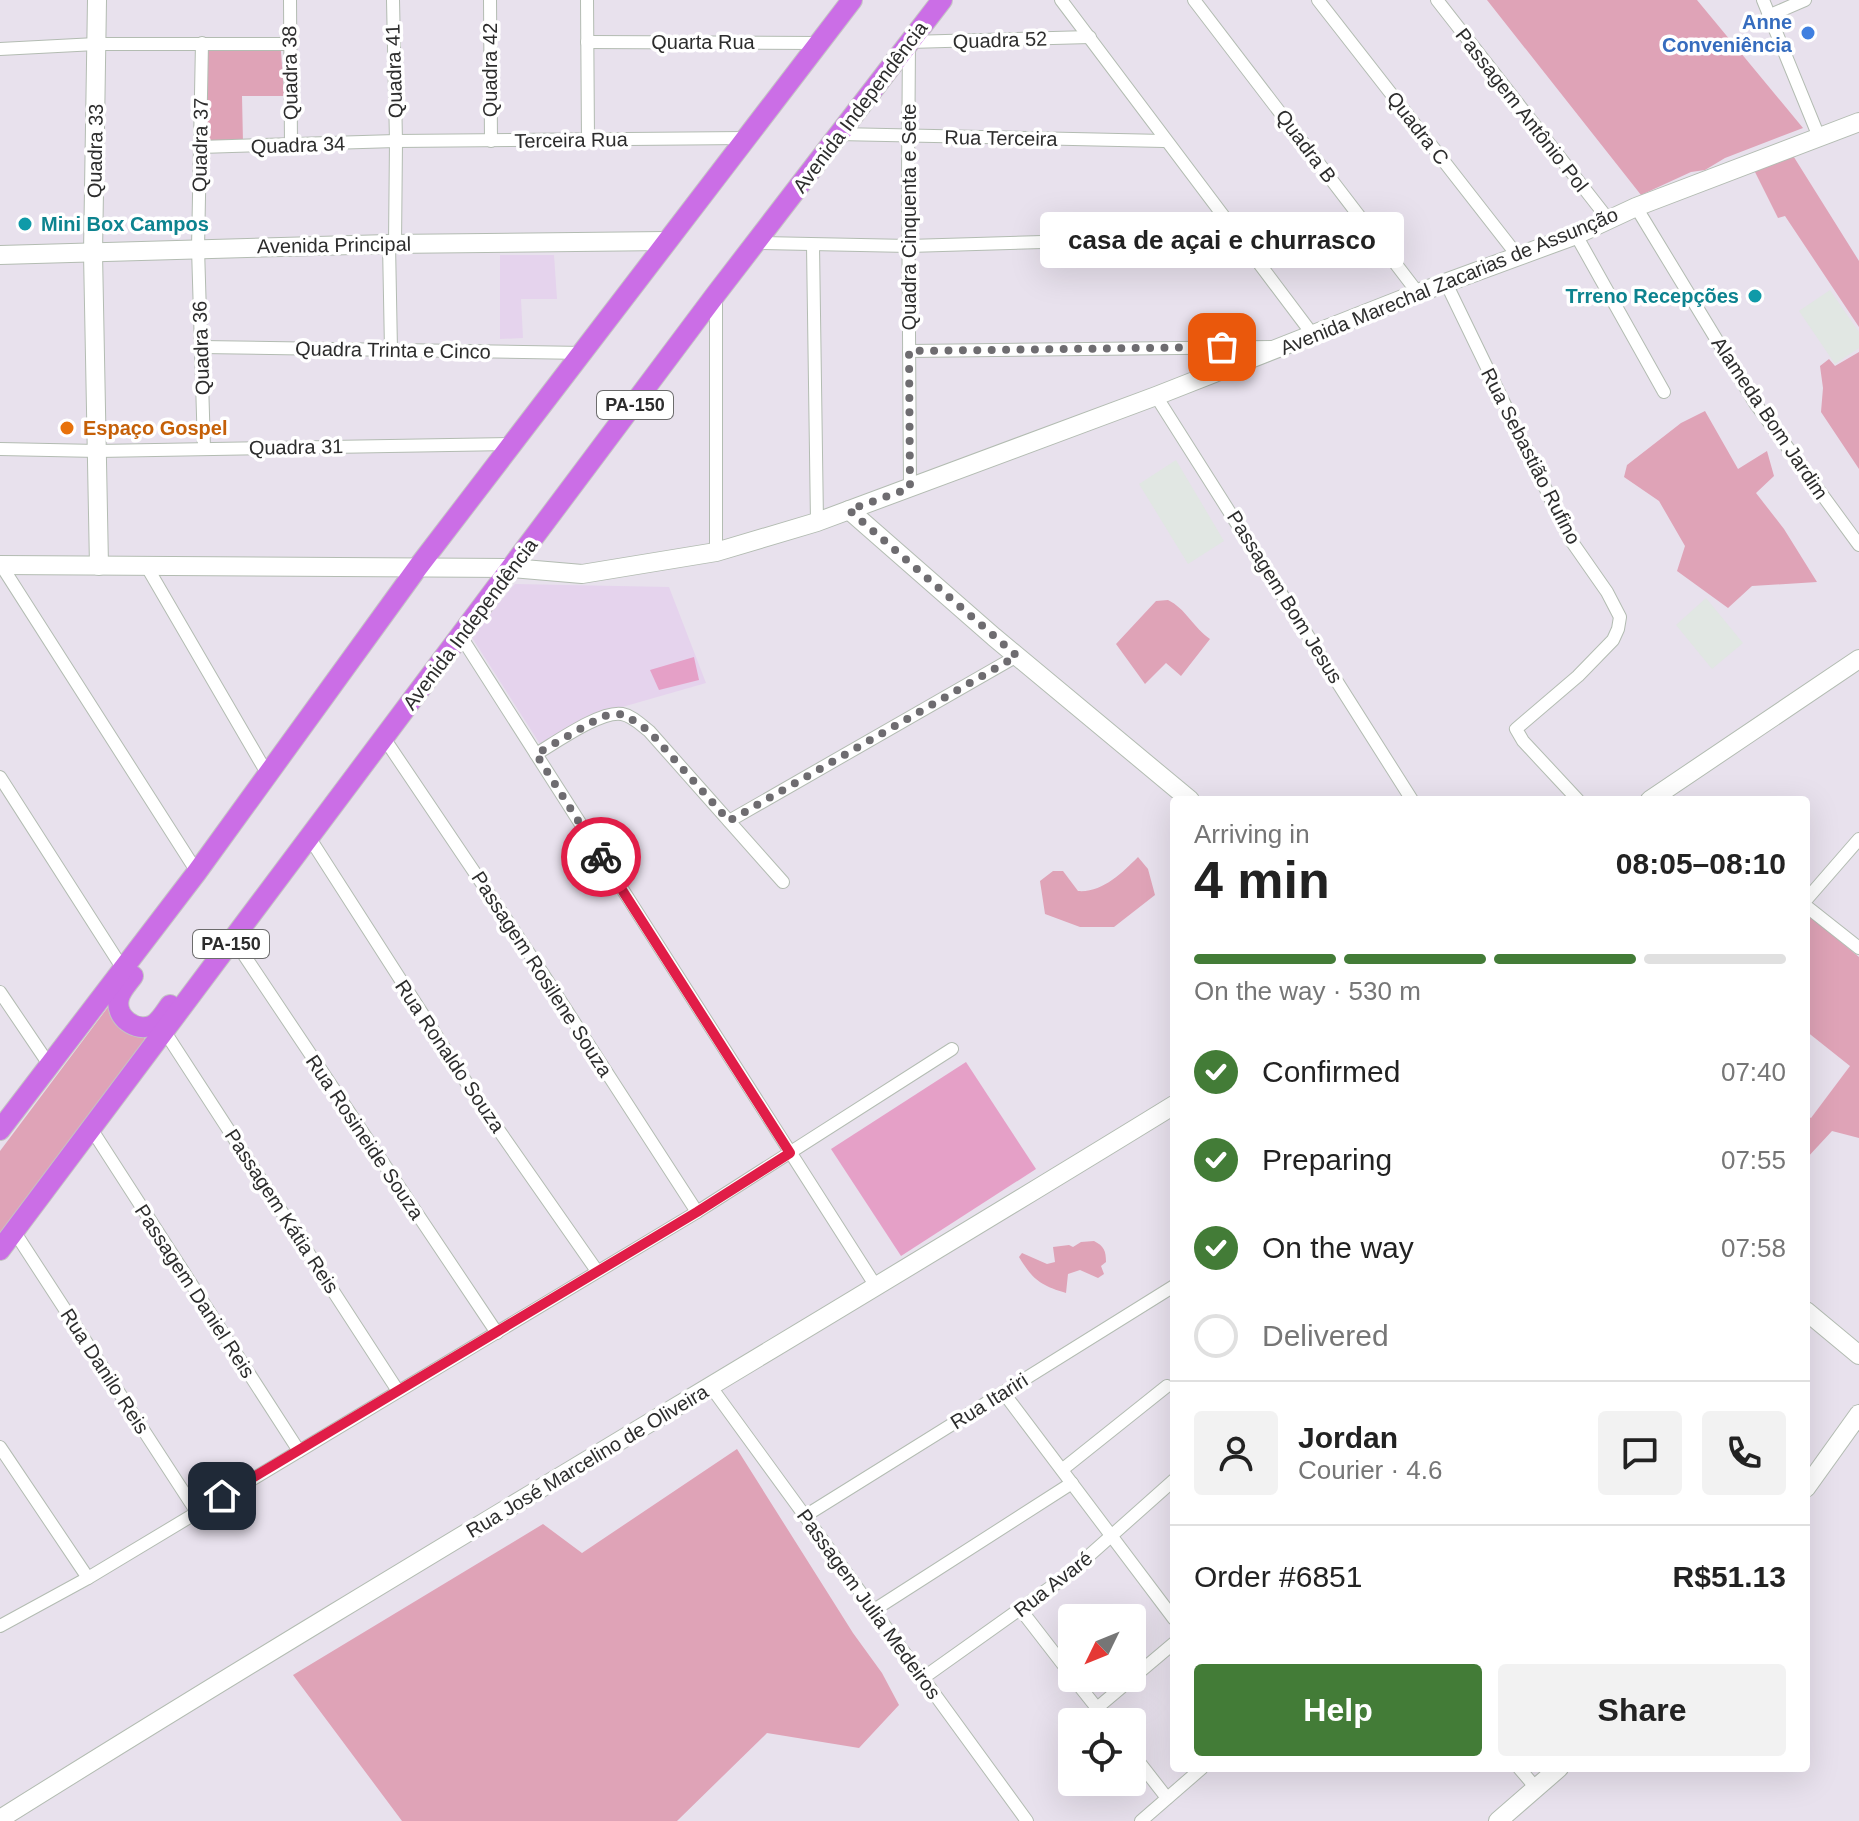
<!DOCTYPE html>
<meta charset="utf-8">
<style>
body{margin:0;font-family:Helvetica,sans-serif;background:#f2f2f2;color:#222;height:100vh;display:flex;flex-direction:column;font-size:30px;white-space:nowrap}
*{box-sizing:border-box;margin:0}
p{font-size:26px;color:#767676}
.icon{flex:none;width:44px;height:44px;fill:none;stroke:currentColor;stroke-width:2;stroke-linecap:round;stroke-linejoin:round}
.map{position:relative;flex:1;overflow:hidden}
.panel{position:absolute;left:1170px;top:796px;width:640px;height:976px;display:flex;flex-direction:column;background:#fff;border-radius:8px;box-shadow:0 8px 32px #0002}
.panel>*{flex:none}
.needle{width:52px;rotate:227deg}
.buttons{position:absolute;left:1058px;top:1604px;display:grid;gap:16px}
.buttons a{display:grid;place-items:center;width:88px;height:88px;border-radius:8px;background:#fff;box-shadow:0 8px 32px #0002;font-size:40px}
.pin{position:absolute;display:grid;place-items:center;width:68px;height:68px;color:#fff;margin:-34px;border-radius:16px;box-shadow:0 4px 12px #0006}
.courier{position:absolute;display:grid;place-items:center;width:80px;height:80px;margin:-40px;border:6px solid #e11d48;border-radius:50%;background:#fff;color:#222;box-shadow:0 2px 10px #0007}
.bubble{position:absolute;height:56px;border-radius:8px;background:#fff;box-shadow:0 8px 32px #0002;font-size:26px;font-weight:700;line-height:56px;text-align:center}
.summary em{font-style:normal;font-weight:700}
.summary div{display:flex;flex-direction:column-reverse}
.summary{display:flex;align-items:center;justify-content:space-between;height:136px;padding:0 24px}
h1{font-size:52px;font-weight:700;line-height:60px}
.bar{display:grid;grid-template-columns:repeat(4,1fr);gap:12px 8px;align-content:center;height:96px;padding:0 24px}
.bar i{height:10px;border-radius:6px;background:#e0e0e0}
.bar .on{background:#437c37}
.bar p{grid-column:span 4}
.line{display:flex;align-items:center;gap:20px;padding:0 24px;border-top:2px solid #e0e0e0}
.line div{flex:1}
.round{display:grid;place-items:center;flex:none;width:84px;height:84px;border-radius:8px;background:#f2f2f2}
ol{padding:0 24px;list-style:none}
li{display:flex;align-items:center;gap:24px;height:88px}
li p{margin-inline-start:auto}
li .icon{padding:8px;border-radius:50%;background:#437c37;color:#fff;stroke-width:4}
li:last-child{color:#767676}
li i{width:44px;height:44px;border:4px solid #e0e0e0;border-radius:50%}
.primary-button{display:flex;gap:16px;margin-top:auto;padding:16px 24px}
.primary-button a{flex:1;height:92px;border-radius:8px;background:#437c37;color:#fff;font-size:32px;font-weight:700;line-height:92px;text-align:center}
.primary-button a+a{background:#f2f2f2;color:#222}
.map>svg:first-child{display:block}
.industrial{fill:#e1e7e3}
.education{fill:#e5d3ed}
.green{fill:#dfa3b7}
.pitch{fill:#e5a0c7}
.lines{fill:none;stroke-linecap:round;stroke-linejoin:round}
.street-casing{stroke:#b3bcb2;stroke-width:14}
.secondary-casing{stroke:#b3bcb2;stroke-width:20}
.primary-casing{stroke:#c4c4c4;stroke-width:22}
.street{stroke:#fff;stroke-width:12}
.secondary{stroke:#fff;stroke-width:18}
.primary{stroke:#cb6ee6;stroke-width:20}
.done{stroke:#6e6c70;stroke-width:8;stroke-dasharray:0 14.4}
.route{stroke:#e11d48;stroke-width:10}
.shop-dot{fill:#3f7fe0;stroke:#fff;stroke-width:3}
.culture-dot{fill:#0f9aa8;stroke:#fff;stroke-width:3}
.food-dot{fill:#e8710a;stroke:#fff;stroke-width:3}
.labels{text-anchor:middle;stroke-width:7;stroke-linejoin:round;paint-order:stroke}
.shield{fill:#fff;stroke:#6c6c6c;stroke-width:2}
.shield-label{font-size:18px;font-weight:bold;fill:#2d2d2d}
.shop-label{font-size:20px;font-weight:bold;fill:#366cbe;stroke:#fff;text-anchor:end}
.street-label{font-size:20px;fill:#2d2d2d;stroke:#fff}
.culture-label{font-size:20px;font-weight:bold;fill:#0d838f;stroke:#fff;text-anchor:start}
.food-label{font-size:20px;font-weight:bold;fill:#c56008;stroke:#fff;text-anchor:start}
</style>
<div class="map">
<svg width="1859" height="1821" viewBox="0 0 1859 1821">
<rect width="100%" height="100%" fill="#e8e1ed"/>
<g class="industrial">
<polygon points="1830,290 1859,332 1859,348 1835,364 1799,311"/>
<polygon points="1176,460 1224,541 1188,564 1139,484"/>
<polygon points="1706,598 1743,643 1712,669 1676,625"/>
</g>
<g class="education">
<polygon points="500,255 554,255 557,299 521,299 523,338 500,339"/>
<polygon points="515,584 669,587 706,683 584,718 540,744 471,636"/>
</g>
<g class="green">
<polygon points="1487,0 1697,0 1803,128 1725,158 1705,170 1691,172 1641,195"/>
<polygon points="203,50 281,51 284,96 242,96 243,143 206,144"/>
<polygon points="1792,154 1859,261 1859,327 1785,216 1778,218 1753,168"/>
<polygon points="1859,352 1859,469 1821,412 1823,388 1820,366 1829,359 1835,366"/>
<polygon points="1705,411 1738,469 1767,451 1774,476 1756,493 1784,529 1817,582 1752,586 1728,608 1677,571 1685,546 1659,501 1624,477 1627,465 1681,423"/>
<path d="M1168,600C1185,608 1194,628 1210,639L1181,676L1166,663L1145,684L1116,644L1156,601Z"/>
<path d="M1138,857L1148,869L1155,895L1114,927H1080L1045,914L1040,881L1053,871H1063L1078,891C1102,893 1122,873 1138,857Z"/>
<polygon points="1808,915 1859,957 1859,1138 1832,1131 1806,1159 1806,1115 1811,1118 1850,1066 1806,1031 1806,917"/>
<path d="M108,1007C116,1023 133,1036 150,1040L0,1240V1151Z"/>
<path d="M1094,1241C1104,1246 1106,1251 1106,1262L1101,1266L1104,1274L1098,1278L1080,1270L1068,1274L1066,1293C1040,1285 1033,1280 1019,1257L1022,1253L1047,1264L1055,1262L1053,1247L1069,1245L1073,1247L1081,1242Z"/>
<polygon points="737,1449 853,1633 882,1673 899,1705 859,1748 767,1733 677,1821 402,1821 293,1675 543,1524 582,1553"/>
</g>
<g class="pitch">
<polygon points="694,657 699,680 659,690 650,670"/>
<polygon points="966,1062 1036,1169 901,1256 831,1149"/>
</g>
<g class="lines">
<defs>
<g id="street">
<polyline points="290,0 291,145"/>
<polyline points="393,0 396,141 395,244"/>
<polyline points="490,0 491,141"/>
<polyline points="587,0 588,139"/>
<polyline points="1061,0 1313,335"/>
<polyline points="1194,0 1418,293"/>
<polyline points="1318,0 1517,255"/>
<polyline points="1437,0 1608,219"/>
<polyline points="1763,0 1819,137"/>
<polyline points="1768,16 1805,0"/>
<polyline points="587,42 819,43"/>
<polyline points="202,43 198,248 204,448"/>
<polyline points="0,49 96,44 289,44"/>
<polyline points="838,134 1164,141"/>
<polyline points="200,147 396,141 746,138"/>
<polyline points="1636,207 1755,403 1859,545"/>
<polyline points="1576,235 1664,392"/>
<polyline points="757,243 909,246 1078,241 1241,241"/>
<polyline points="389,244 391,350"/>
<polyline points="813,245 817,522"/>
<polyline points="1446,283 1570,539 1607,592 1620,617 1618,629 1613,640 1578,676 1516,729 1523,741 1578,800"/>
<polyline points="201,347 584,353"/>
<polyline points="909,351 1274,347"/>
<polyline points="1156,396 1412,800"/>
<polyline points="0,449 98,451 513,444"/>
<polyline points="910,488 908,177 909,42 1090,37"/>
<polyline points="716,552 716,297"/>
<polyline points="1,565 197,872"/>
<polyline points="147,567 268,775"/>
<polyline points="460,635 877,1288"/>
<polyline points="384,738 543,974 697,1212"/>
<path d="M536,754C555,743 601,710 622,714C633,716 641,725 649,731L783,882"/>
<polyline points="0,777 123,969"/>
<polyline points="729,821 1017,656"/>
<polyline points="309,837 477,1099 597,1271"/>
<polyline points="1806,900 1859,839"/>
<polyline points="1806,906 1859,948"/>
<polyline points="234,940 497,1333"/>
<polyline points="0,992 50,1066"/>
<polyline points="165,1032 398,1391"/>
<polyline points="92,1130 299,1451"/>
<polyline points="14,1231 196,1511"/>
<polyline points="711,1387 1027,1821"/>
<polyline points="1003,1392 1174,1619"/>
<polyline points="0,1447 88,1578"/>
<polyline points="1063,1469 1167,1386"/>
<polyline points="805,1516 1174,1286"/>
<polyline points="874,1610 1072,1483"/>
<polyline points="1021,1610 1072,1676"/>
<polyline points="0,1626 88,1578 697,1212 952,1049"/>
<polyline points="923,1678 1065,1577 1174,1480"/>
<polyline points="1073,1678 1108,1722"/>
<polyline points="1097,1708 1174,1643"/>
<polyline points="1132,1753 1167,1798"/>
<polyline points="1519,1768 1536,1788"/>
<polyline points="1141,1821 1202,1768"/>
</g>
<g id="secondary">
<polyline points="97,0 93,253 99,566"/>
<polyline points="0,255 389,244 667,241"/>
<polyline points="849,510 994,637 1190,800"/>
<polyline points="0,565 512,568 582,574 716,552 817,522 1156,396 1418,293 1576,235 1636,207 1859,122"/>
<polyline points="1650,800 1859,659"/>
<polyline points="1806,1311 1859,1355"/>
<polyline points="1806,1488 1859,1414"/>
<path d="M0,1819C388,1576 784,1345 1174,1105"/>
<polyline points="1498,1821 1559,1768"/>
</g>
<g id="primary">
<path d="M133,976C128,983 121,990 119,998C114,1017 136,1033 153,1025C160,1021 165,1012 170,1005"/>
<polyline points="0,1130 197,872 418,567 852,0"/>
<polyline points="0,1250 716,294 942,0"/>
</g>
</defs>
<use href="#street" class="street-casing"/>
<use href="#secondary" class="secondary-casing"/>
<use href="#primary" class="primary-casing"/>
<use href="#street" class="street"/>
<use href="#secondary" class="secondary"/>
<use href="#primary" class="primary"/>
</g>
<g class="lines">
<polyline class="done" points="601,857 536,754 603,716 624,714 649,731 729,821 1017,656 849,510 910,488 909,351 1222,347"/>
<polyline class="route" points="222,1496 697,1212 790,1153 601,857"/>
</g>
<circle class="shop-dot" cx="1808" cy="33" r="8"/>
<g class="culture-dot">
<circle cx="25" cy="224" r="8"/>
<circle cx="1755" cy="296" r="8"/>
</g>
<circle class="food-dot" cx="67" cy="428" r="8"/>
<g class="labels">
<g class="shield">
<rect x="597" y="391" width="76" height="28" rx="6"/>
<rect x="193" y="930" width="76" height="28" rx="6"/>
</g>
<g class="shield-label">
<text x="635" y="411">PA-150</text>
<text x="231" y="950">PA-150</text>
</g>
<g class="shop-label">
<text x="1792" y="29">Anne<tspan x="1792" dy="23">Conveniência</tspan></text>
</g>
<g class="street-label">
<text transform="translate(1000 40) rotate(-2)" y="7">Quadra 52</text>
<text x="703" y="49">Quarta Rua</text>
<text transform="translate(490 70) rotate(-90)" y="7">Quadra 42</text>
<text transform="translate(394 71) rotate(-92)" y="7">Quadra 41</text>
<text transform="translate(290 73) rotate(-91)" y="7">Quadra 38</text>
<text transform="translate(860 107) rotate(-53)" y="7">Avenida Independência</text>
<text transform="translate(1522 110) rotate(52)" y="7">Passagem Antônio Pol</text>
<text transform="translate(1418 128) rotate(52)" y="7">Quadra C</text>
<text transform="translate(1001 138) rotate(1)" y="7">Rua Terceira</text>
<text transform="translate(571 140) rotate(-1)" y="7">Terceira Rua</text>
<text transform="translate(200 145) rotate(-89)" y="7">Quadra 37</text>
<text transform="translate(298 145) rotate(-2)" y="7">Quadra 34</text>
<text transform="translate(1306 146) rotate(53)" y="7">Quadra B</text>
<text transform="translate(95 151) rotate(-89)" y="7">Quadra 33</text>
<text transform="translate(909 217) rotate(-90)" y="7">Quadra Cinquenta e Sete</text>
<text transform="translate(334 245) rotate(-1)" y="7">Avenida Principal</text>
<text transform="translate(1449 281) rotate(-22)" y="7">Avenida Marechal Zacarias de Assunção</text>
<text transform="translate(201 348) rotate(-92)" y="7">Quadra 36</text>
<text transform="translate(393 350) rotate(1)" y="7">Quadra Trinta e Cinco</text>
<text transform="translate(1770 418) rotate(56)" y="7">Alameda Bom Jardim</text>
<text transform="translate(296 447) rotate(-1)" y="7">Quadra 31</text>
<text transform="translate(1531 456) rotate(63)" y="7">Rua Sebastião Rufino</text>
<text transform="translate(1285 597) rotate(58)" y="7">Passagem Bom Jesus</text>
<text transform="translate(470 624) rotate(-53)" y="7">Avenida Independência</text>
<text transform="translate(542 974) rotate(57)" y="7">Passagem Rosilene Souza</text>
<text transform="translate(450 1056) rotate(56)" y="7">Rua Ronaldo Souza</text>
<text transform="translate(365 1137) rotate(56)" y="7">Rua Rosineide Souza</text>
<text transform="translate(282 1211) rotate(57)" y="7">Passagem Kátia Reis</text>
<text transform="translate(195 1291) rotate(57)" y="7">Passagem Daniel Reis</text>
<text transform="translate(105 1371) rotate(57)" y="7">Rua Danilo Reis</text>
<text transform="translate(989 1401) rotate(-32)" y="7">Rua Itariri</text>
<text transform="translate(587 1461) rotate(-31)" y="7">Rua José Marcelino de Oliveira</text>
<text transform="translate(1053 1584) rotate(-38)" y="7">Rua Avaré</text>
<text transform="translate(869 1604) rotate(54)" y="7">Passagem Julia Medeiros</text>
</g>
<g class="culture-label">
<text x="41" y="231">Mini Box Campos</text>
<text x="1739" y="303" text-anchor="end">Trreno Recepções</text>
</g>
<g class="food-label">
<text x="83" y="435">Espaço Gospel</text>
</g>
</g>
</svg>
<div class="buttons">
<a><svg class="needle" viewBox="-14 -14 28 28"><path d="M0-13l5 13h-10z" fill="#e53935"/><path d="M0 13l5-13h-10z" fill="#767676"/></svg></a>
<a><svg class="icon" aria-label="locate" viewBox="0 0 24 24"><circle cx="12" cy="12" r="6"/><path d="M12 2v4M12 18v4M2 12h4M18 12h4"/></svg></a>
</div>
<div class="pin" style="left:1222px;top:347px;background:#ea580c"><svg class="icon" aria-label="bag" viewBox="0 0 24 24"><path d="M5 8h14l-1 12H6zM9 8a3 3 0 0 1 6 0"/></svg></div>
<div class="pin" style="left:222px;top:1496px;background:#1f2937"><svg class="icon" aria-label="home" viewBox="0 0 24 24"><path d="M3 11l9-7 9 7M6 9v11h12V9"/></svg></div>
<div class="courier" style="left:601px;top:857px"><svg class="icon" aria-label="bike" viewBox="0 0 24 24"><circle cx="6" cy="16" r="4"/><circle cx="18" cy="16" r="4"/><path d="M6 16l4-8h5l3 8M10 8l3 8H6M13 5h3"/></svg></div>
<div class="bubble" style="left:1040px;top:212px;width:364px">casa de açai e churrasco</div>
<section class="panel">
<div class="summary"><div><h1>4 min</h1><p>Arriving in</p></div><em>08:05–08:10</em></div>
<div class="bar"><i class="on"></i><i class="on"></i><i class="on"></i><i></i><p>On the way · 530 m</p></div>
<ol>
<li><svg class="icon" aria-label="check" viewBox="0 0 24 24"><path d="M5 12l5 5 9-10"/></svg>Confirmed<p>07:40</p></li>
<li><svg class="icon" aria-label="check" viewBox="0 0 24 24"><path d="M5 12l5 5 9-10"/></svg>Preparing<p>07:55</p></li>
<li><svg class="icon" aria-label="check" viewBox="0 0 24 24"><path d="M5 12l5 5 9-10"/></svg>On the way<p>07:58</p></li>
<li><i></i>Delivered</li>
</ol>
<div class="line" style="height:144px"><a class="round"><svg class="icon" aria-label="person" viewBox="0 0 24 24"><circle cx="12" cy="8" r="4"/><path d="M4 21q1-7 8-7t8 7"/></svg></a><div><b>Jordan</b><p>Courier · 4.6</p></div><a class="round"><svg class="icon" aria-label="chat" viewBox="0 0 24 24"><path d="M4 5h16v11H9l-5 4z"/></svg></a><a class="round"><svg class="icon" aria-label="phone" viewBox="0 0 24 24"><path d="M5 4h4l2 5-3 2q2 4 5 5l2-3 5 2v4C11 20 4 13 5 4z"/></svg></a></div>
<div class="line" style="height:104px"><div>Order #6851</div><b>R$51.13</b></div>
<div class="primary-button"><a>Help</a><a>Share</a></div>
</section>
</div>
